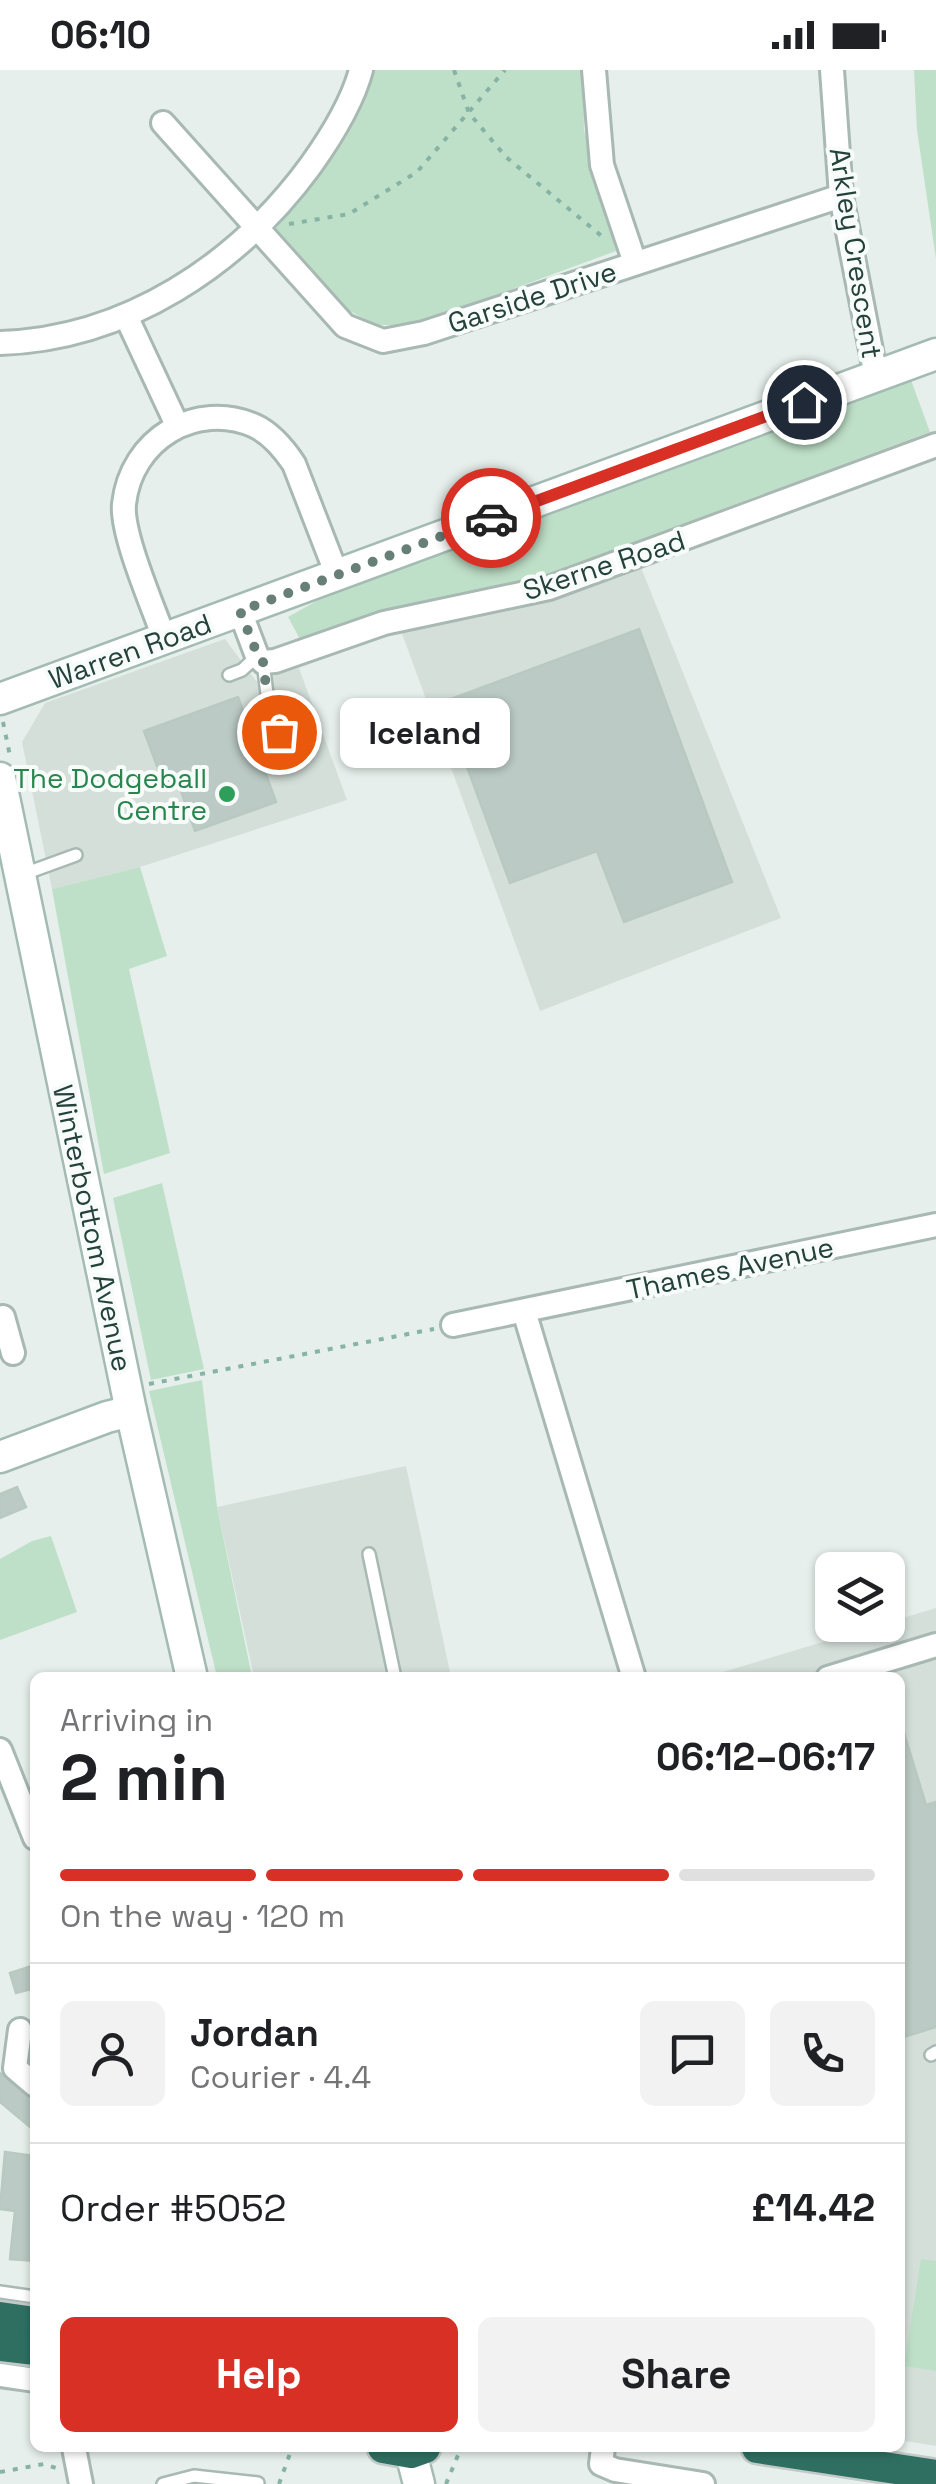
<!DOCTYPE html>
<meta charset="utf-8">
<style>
body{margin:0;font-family:"Space Grotesk",sans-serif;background:#f2f2f2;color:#202124;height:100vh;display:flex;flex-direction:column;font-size:38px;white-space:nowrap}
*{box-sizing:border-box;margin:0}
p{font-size:32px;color:#757577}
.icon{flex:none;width:55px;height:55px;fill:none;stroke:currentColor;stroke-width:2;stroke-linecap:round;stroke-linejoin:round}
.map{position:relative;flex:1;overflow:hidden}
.side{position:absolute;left:30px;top:1602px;width:875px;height:780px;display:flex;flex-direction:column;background:#fff;border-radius:15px;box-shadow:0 2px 8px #0004}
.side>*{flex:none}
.buttons{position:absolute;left:815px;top:1482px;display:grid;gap:20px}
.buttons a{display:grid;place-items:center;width:90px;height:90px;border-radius:15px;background:#fff;box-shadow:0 2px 8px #0004;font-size:50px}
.pin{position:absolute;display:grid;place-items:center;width:85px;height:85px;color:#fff;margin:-42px;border:5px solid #fff;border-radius:50%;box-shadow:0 2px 10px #0007}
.courier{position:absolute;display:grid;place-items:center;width:100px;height:100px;margin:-50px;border:8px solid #d93025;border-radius:50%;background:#fff;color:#222;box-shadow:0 2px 12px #0007}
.bubble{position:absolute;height:70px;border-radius:15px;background:#fff;box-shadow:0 2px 8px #0004;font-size:32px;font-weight:700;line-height:70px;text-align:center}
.summary em{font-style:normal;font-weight:700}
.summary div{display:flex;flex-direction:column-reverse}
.summary{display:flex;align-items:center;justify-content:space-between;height:170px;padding:0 30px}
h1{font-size:65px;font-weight:700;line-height:75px}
.bar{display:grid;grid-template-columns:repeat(4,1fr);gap:15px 10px;align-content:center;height:120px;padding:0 30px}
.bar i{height:12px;border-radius:8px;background:#e0e0e0}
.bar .selected{background:#d93025}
.bar p{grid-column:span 4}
.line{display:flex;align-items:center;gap:25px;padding:0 30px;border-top:2px solid #e0e0e0}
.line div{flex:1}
.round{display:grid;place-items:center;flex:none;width:105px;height:105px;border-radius:15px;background:#f2f2f2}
.action{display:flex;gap:20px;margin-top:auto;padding:20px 30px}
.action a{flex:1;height:115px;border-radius:15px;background:#d93025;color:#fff;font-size:40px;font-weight:700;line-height:115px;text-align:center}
.action a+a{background:#f2f2f2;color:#202124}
.status{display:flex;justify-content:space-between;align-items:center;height:70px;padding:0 50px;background:#fff;direction:ltr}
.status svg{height:28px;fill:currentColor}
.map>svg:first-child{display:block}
.built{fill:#d4dfda}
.green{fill:#bfe0c8}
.building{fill:#bbcac4;stroke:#b8c9c2;stroke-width:2.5}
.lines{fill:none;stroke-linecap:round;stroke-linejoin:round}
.lane-casing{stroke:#a8b8b2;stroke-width:16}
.street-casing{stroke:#a8b8b2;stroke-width:28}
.secondary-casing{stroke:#a4bbb3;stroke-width:35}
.highway-casing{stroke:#c2cac8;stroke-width:35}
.path{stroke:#86b3a5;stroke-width:4;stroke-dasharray:5 8;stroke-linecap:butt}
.lane{stroke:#fff;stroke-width:11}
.street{stroke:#fff;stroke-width:22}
.secondary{stroke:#fff;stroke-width:30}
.highway{stroke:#2f6f62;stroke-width:30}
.done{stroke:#687f78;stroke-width:10;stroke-dasharray:0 18}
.route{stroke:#d93025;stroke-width:12}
.leisure-dot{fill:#2e9e5b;stroke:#f7fbf9;stroke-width:4}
.labels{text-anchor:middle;stroke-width:8;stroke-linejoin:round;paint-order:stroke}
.street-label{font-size:28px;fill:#24423a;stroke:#f7fbf9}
.leisure-label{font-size:28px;fill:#27864d;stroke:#f7fbf9;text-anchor:end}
</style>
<div class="status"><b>06:10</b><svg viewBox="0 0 49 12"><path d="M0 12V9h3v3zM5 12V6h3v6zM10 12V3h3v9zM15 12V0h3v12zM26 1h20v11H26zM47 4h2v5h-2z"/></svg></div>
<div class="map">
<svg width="936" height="2414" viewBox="0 0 936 2414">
<rect width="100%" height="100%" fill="#e6efeb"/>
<g class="built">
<polygon points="640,495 781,848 540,941 400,558"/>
<polygon points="225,569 256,611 299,598 347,730 140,797 52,819 22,672 45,633"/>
<polygon points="406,1396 451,1607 254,1607 217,1437"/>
<polygon points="936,1538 936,2376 900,2370 900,1608 703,1608"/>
</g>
<g class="green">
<path d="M375,0H583L584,60L616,181L415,255H376L344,238L275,160C315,111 359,63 375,0Z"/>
<polygon points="914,0 936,0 936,189 917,60"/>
<polygon points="911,310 930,362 534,509 385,539 301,571 288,547 327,525"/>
<polygon points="140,797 167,886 129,899 170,1083 104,1104 52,819"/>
<polygon points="162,1113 204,1299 151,1310 113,1128"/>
<polygon points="202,1310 217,1437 252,1607 217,1607 149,1321"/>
<polygon points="51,1466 77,1542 0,1570 0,1489 32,1471"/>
<polygon points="921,2189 936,2191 936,2301 904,2296"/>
</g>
<g class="building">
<polygon points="639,559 732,812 624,852 597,781 510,813 443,632"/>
<polygon points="238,627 276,732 195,761 179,715 166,720 144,661"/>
<polygon points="17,1417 26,1437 0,1448 0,1424"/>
<polygon points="904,1663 926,1735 936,1732 936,1957 900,1968 900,1664"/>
<polygon points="35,1895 35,1918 16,1923 10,1903"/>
<polygon points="0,2003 35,2032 35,2061 0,2032"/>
<polygon points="5,2082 35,2086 35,2191 10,2189 15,2141 0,2139"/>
</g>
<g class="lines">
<defs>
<g id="lane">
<polyline points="263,592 268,632 290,692"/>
<polyline points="229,605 242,600 257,586"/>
<polyline points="21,805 76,785"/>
<polyline points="369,1484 395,1608"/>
<polyline points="931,1985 936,1982"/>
<polyline points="0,2222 35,2227"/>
<polyline points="163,2414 194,2406 258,2413"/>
</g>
<g id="street">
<polyline points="594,0 602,95 635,193"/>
<polyline points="832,0 841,126 876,306"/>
<polyline points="163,53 345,256 383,271 424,263 841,126"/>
<polyline points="126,246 177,355"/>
<path d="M0,273C126,269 238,195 311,95C331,67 352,34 361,0"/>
<polyline points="240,541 257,586 263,592 275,591 384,553 549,518 936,375"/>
<path d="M164,568C153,536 121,464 124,434C131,369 196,330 255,356C272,364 284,379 294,394L337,505"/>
<polyline points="524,1241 634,1608"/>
<polyline points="0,1248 3,1247 13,1283"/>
<polyline points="453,1255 936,1155"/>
<polyline points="828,1608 936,1575"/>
<polyline points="0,1680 35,1768"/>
<polyline points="20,1960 15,1998 35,2015"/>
<polyline points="0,2305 35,2310"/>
<polyline points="74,2378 81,2414"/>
<polyline points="603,2378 601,2394 615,2400 703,2414"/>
</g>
<g id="secondary">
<polyline points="0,629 936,284"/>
<polyline points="0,708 131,1341 192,1608"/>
<polyline points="0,1387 107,1347 131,1341"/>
<polyline points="411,2383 419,2414"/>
</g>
<g id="highway">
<polyline points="0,2247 35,2252"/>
<polyline points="0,2276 35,2280"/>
<polyline points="383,2378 411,2383 425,2378"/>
<polyline points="757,2378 936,2405"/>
</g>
</defs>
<use href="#lane" class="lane-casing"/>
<use href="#street" class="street-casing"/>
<use href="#secondary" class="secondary-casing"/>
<use href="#highway" class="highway-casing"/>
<g class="path">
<polyline points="454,0 469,43 506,87 604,168"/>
<polyline points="289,154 349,144 417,102 505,0"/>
<polyline points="3,652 10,686"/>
<polyline points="149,1314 434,1259"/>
<polyline points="0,2402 44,2394 59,2399"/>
<polyline points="279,2414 292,2378"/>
<polyline points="446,2414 461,2378"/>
</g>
<use href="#lane" class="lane"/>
<use href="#street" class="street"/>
<use href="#secondary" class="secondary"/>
<use href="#highway" class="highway"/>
</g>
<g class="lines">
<polyline class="done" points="279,662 268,632 263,592 258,586 240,541 491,448"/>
<polyline class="route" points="491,448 804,332"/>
</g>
<circle class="leisure-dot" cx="227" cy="724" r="10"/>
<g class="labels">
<g class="street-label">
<text transform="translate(856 183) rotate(81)" y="10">Arkley Crescent</text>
<text transform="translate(532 227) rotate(-18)" y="10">Garside Drive</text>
<text transform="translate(604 495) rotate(-18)" y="10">Skerne Road</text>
<text transform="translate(130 581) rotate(-20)" y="10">Warren Road</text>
<text transform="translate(93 1158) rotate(78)" y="10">Winterbottom Avenue</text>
<text transform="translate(730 1198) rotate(-12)" y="10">Thames Avenue</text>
</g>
<g class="leisure-label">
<text x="207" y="718">The Dodgeball<tspan x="207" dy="32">Centre</tspan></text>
</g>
</g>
</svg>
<div class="buttons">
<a><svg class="icon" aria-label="layers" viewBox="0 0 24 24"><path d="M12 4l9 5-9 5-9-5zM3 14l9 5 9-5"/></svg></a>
</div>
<div class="pin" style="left:279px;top:662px;background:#ea580c"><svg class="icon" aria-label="bag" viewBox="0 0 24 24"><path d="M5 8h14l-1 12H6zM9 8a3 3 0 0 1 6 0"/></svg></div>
<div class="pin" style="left:804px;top:332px;background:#1f2937"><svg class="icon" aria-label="home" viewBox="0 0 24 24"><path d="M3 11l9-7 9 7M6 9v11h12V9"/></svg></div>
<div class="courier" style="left:491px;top:448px"><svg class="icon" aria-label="car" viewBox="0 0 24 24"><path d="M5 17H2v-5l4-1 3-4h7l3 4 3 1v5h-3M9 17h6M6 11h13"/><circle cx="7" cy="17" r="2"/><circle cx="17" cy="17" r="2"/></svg></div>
<div class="bubble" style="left:340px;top:628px;width:170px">Iceland</div>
<section class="side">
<div class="summary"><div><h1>2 min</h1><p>Arriving in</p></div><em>06:12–06:17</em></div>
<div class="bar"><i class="selected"></i><i class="selected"></i><i class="selected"></i><i></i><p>On the way · 120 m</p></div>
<div class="line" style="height:180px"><a class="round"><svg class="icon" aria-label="person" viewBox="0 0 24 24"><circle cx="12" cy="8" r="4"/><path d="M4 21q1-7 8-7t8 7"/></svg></a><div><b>Jordan</b><p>Courier · 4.4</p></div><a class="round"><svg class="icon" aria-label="chat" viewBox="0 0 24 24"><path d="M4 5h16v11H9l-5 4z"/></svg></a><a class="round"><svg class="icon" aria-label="phone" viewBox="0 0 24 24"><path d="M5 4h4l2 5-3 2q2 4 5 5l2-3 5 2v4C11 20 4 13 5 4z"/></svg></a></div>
<div class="line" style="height:130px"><div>Order #5052</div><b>£14.42</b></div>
<div class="action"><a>Help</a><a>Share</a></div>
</section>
</div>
